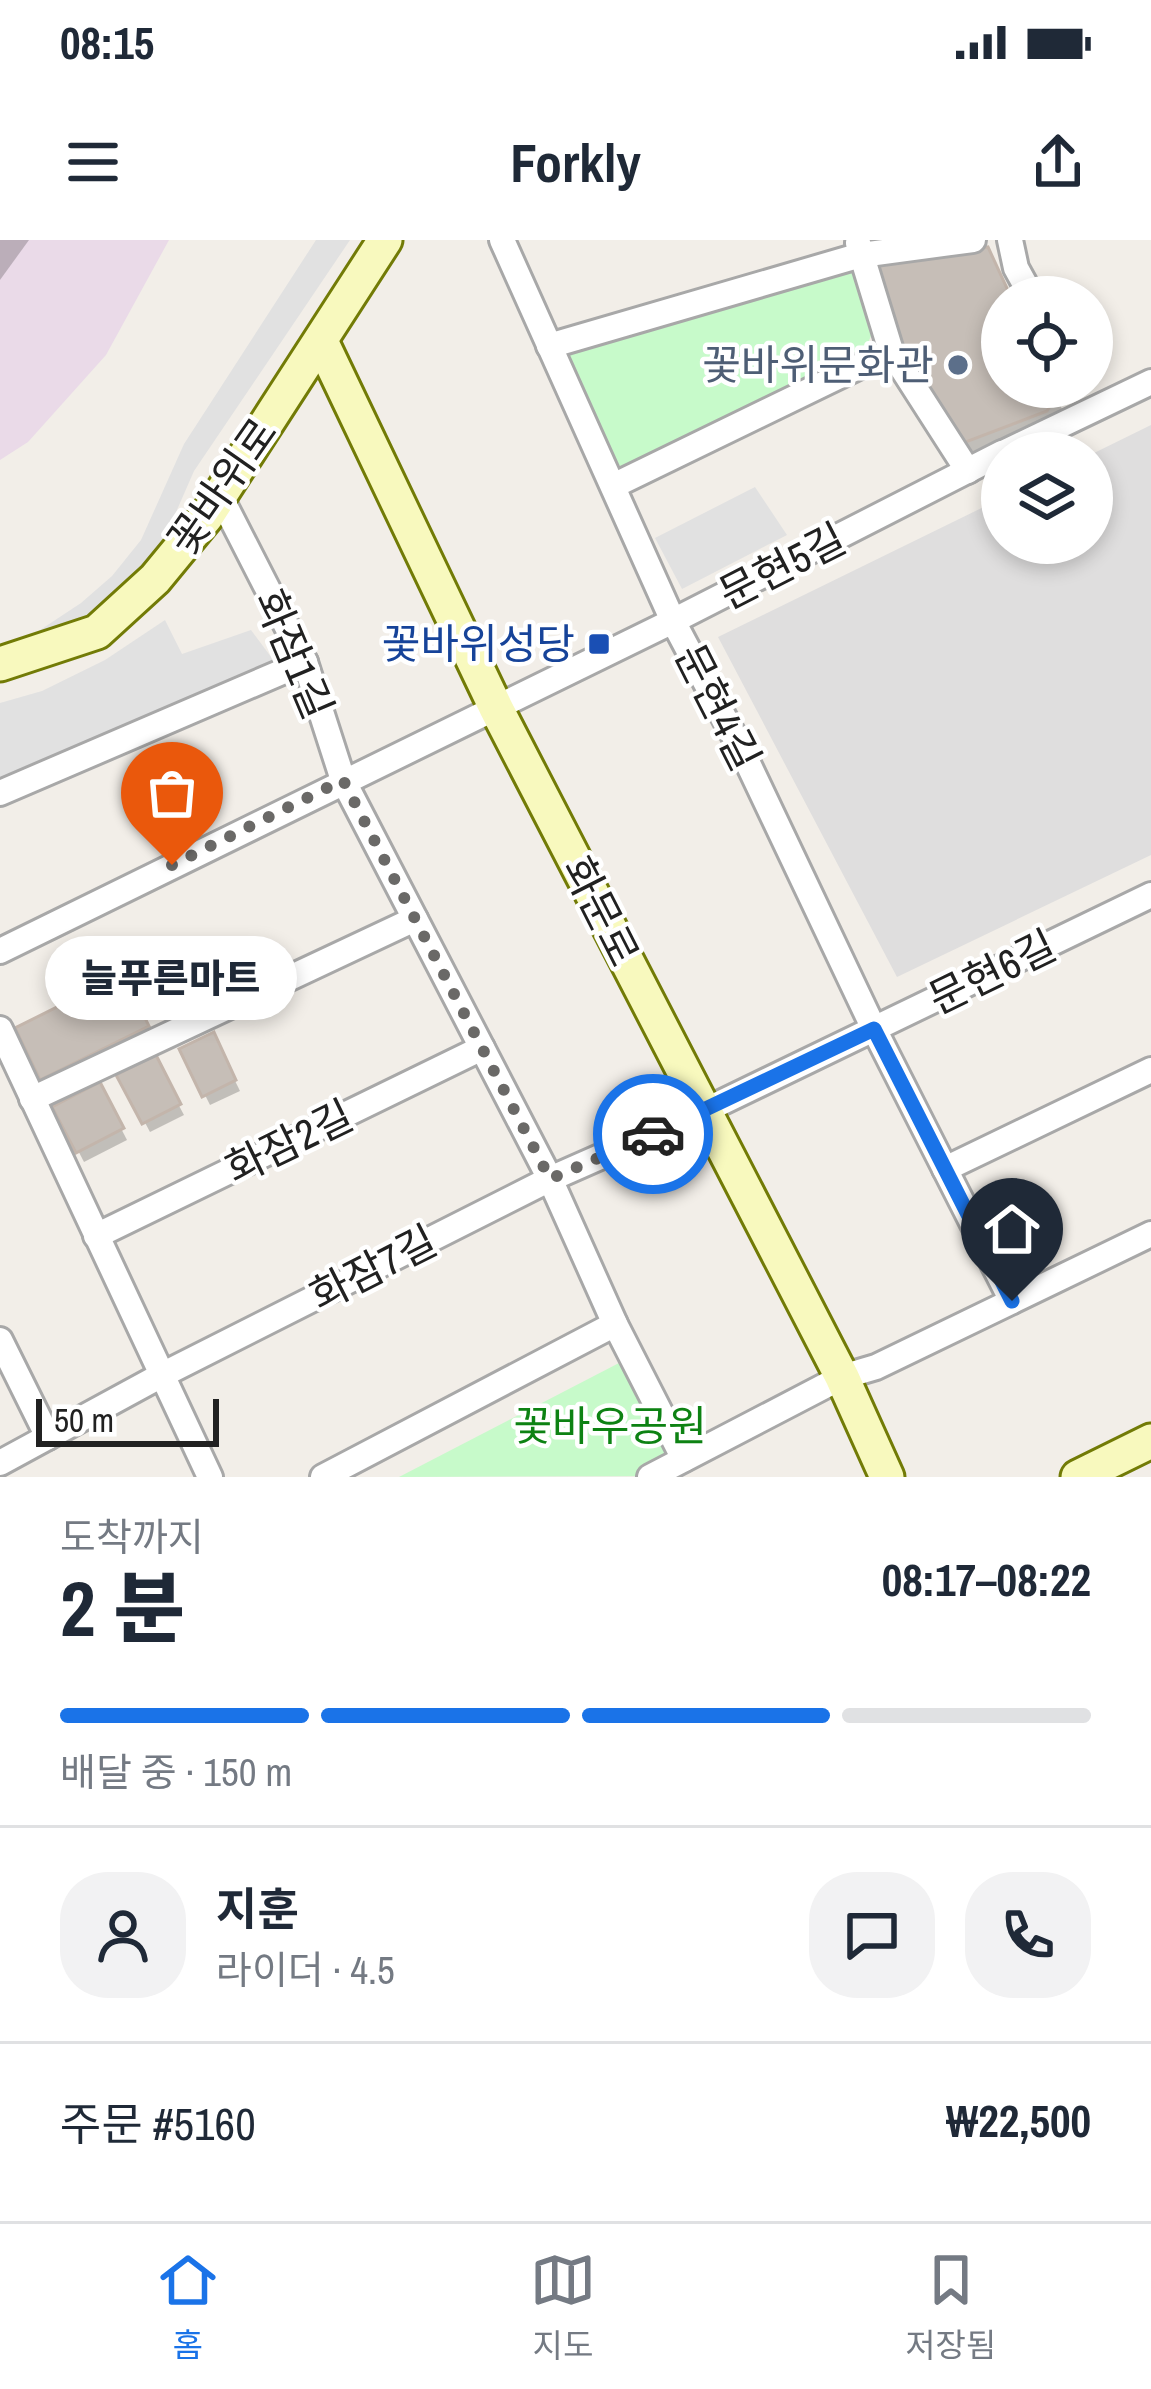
<!DOCTYPE html>
<html lang="ko">
<meta charset="utf-8">
<style>
body{margin:0;font-family:"Archivo Narrow","Noto Sans KR",sans-serif;background:#f2f2f3;color:#1f2937;height:100vh;display:flex;flex-direction:column;font-size:45px;white-space:nowrap}
*{box-sizing:border-box;margin:0}
p{font-size:39px;color:#747a83}
.icon{flex:none;width:66px;height:66px;fill:none;stroke:currentColor;stroke-width:2;stroke-linecap:round;stroke-linejoin:round}
.map{position:relative;height:1237px;overflow:hidden}
.details{display:flex;flex-direction:column;background:#fff;flex:1}
.details>*{flex:none}
.controls{position:absolute;left:981px;top:36px;display:grid;gap:24px}
.controls a{display:grid;place-items:center;width:132px;height:132px;border-radius:50%;background:#fff;box-shadow:0 6px 18px #0003;font-size:60px}
.scale{position:absolute;left:36px;bottom:30px;width:183px;box-sizing:border-box;padding-left:12px;border:6px solid #212121;border-top:0;font-size:33px;line-height:42px;white-space:nowrap;color:#212121;-webkit-text-stroke:9px #fff;paint-order:stroke}
.pin{position:absolute;display:grid;place-items:center;width:102px;height:102px;color:#fff;margin:-123px -51px;border-radius:50% 50% 50% 0;rotate:-45deg;box-shadow:0 0 12px #0007}
.pin .icon{rotate:45deg}
.courier{position:absolute;display:grid;place-items:center;width:120px;height:120px;margin:-60px;border:9px solid #1a73e8;border-radius:50%;background:#fff;color:#222;box-shadow:0 3px 15px #0007}
.bubble{position:absolute;height:84px;border-radius:42px;background:#fff;box-shadow:0 6px 18px #0003;font-size:39px;font-weight:800;line-height:84px;text-align:center}
.headline em{font-style:normal;font-weight:800}
.headline div{display:flex;flex-direction:column-reverse}
.headline{display:flex;align-items:center;justify-content:space-between;height:204px;padding:0 60px}
h1{font-size:78px;font-weight:800;line-height:90px}
.bar{display:grid;grid-template-columns:repeat(4,1fr);gap:18px 12px;align-content:center;height:144px;padding:0 60px}
.bar i{height:15px;border-radius:9px;background:#e0e1e3}
.bar .active{background:#1a73e8}
.bar p{grid-column:span 4}
.line{display:flex;align-items:center;gap:30px;padding:0 60px;border-top:3px solid #e0e1e3}
.line div{flex:1}
.round{display:grid;place-items:center;flex:none;width:126px;height:126px;border-radius:48px;background:#f2f2f3}
.status{display:flex;justify-content:space-between;align-items:center;height:84px;padding:0 60px;background:#fff;direction:ltr}
.status svg{height:33px;fill:currentColor}
header{display:flex;justify-content:space-between;align-items:center;height:156px;padding:0 60px;background:#fff;font-size:54px;font-weight:800}
.tab-bar{display:flex;justify-content:space-around;align-items:center;height:168px;border-top:3px solid #e0e1e3;background:#fff;font-size:33px;color:#747a83}
.tab-bar a{display:grid;justify-items:center;gap:6px}
.tab-bar .active{color:#1a73e8}
.map>svg:first-child{display:block}
.residential{fill:#dfdede}
.industrial{fill:#eadae8}
.park{fill:#c7faca}
.parking{fill:#e1e1e1}
.shadow{fill:#0003}
.building{fill:#c6beb7;stroke:#c3b5ab;stroke-width:3}
.lines{fill:none;stroke-linecap:round;stroke-linejoin:round}
.street-casing{stroke:#a8a8a8;stroke-width:30}
.secondary-casing{stroke:#727b06;stroke-width:39}
.street{stroke:#fff;stroke-width:24}
.secondary{stroke:#f8f9be;stroke-width:33}
.done{stroke:#6a6967;stroke-width:12;stroke-dasharray:0 21.6}
.route{stroke:#1a73e8;stroke-width:15}
.service-dot{fill:#5c6f8a;stroke:#fff;stroke-width:4.5}
.transit-dot{fill:#1a4fb4;stroke:#fff;stroke-width:4.5}
.labels{text-anchor:middle;stroke-width:9;stroke-linejoin:round;paint-order:stroke}
.service-label{font-size:42px;fill:#4e5e75;stroke:#fff;text-anchor:end}
.street-label{font-size:42px;fill:#212121;stroke:#fff}
.transit-label{font-size:42px;fill:#164399;stroke:#fff;text-anchor:end}
.park-label{font-size:42px;fill:#0d8213;stroke:#fff}
</style>
<div class="status"><b>08:15</b><svg viewBox="0 0 49 12"><path d="M0 12V9h3v3zM5 12V6h3v6zM10 12V3h3v9zM15 12V0h3v12zM26 1h20v11H26zM47 4h2v5h-2z"/></svg></div>
<header><svg class="icon" aria-label="menu" viewBox="0 0 24 24"><path d="M4 6h16M4 12h16M4 18h16"/></svg>Forkly<svg class="icon" aria-label="share" viewBox="0 0 24 24"><path d="M12 15V3M7 8l5-5 5 5M5 13v7h14v-7"/></svg></header>
<div class="map">
<svg width="1151" height="1237" viewBox="0 0 1151 1237">
<rect width="100%" height="100%" fill="#f2eee8"/>
<polygon class="residential" points="1151,185 1151,615 897,737 718,397 1002,258 1002,303 1092,303 1092,214"/>
<polygon class="industrial" points="0,0 169,0 106,115 28,202 0,220"/>
<g class="park">
<polygon points="836,25 853,31 873,91 866,108 627,229 608,220 566,133 570,111"/>
<polygon points="619,1123 638,1129 688,1221 683,1236 399,1237"/>
</g>
<g class="parking">
<polygon points="316,0 350,0 194,231 166,295 136,336 71,391 0,408 31,396 81,363 112,336 141,300 184,204"/>
<polygon points="755,247 787,295 682,349 655,298"/>
<polygon points="165,380 182,414 251,390 274,421 0,541 0,463 42,451 105,420"/>
</g>
<g class="shadow">
<polygon points="0,0 29,0 0,40"/>
<polygon points="999,32 1010,57 1002,57 1002,147 1052,147 1067,180 973,225 904,101"/>
<polygon points="134,759 159,809 56,860 19,789"/>
<polygon points="218,806 240,851 210,865 205,855"/>
<polygon points="154,819 184,875 150,892 120,836"/>
<polygon points="99,846 127,900 84,922 56,868"/>
</g>
<g class="building">
<polygon points="988,7 1011,57 1002,57 1002,147 1052,147 1056,156 1047,171 958,205 901,103 871,22"/>
<polygon points="123,734 149,786 40,840 15,788"/>
<polygon points="214,792 236,840 202,857 179,809"/>
<polygon points="156,815 181,864 142,884 116,835"/>
<polygon points="100,842 124,888 76,913 52,867"/>
</g>
<g class="lines">
<defs>
<g id="street">
<polyline points="502,0 673,381 744,515 874,789 1012,1061"/>
<polyline points="1010,0 1016,28 1032,57"/>
<polyline points="858,3 891,111 968,231"/>
<polyline points="549,106 861,15 973,0"/>
<polyline points="1003,213 1151,142"/>
<polyline points="613,246 891,111"/>
<polyline points="220,256 305,422 343,540 550,939 615,1084 684,1219"/>
<polyline points="0,553 305,422"/>
<polyline points="0,711 673,381 1002,213"/>
<polyline points="0,789 210,1237"/>
<polyline points="32,859 415,679"/>
<polyline points="945,929 1151,830"/>
<polyline points="96,996 482,808"/>
<polyline points="0,1100 48,1197"/>
<polyline points="0,1223 160,1136 550,939 704,871 1151,655"/>
<polyline points="323,1237 615,1084"/>
<polyline points="650,1237 842,1137 876,1127 1151,994"/>
</g>
<g id="secondary">
<polyline points="321,101 496,468 842,1137 887,1237"/>
<polyline points="0,424 97,392 155,339 206,277 385,0"/>
<polyline points="1078,1237 1151,1201"/>
</g>
</defs>
<use href="#street" class="street-casing"/>
<use href="#secondary" class="secondary-casing"/>
<use href="#street" class="street"/>
<use href="#secondary" class="secondary"/>
</g>
<g class="lines">
<polyline class="done" points="172,625 343,540 550,939 653,894"/>
<polyline class="route" points="653,894 874,789 1012,1061"/>
</g>
<circle class="service-dot" cx="958" cy="125" r="12"/>
<rect class="transit-dot" x="587" y="392" width="24" height="24" rx="6"/>
<g class="labels">
<g class="service-label">
<text x="934" y="140">꽃바위문화관</text>
</g>
<g class="street-label">
<text transform="translate(222 246) rotate(-55)" y="15">꽃바위로</text>
<text transform="translate(782 326) rotate(-27)" y="15">문현5길</text>
<text transform="translate(294 414) rotate(67)" y="15">화잠1길</text>
<text transform="translate(718 467) rotate(63)" y="15">문현4길</text>
<text transform="translate(601 671) rotate(63)" y="15">화문로</text>
<text transform="translate(992 732) rotate(-26)" y="15">문현6길</text>
<text transform="translate(289 902) rotate(-26)" y="15">화잠2길</text>
<text transform="translate(373 1028) rotate(-27)" y="15">화잠7길</text>
</g>
<g class="transit-label">
<text x="575" y="419">꽃바위성당</text>
</g>
<g class="park-label">
<text x="610" y="1201">꽃바우공원</text>
</g>
</g>
</svg>
<div class="controls">
<a><svg class="icon" aria-label="locate" viewBox="0 0 24 24"><circle cx="12" cy="12" r="6"/><path d="M12 2v4M12 18v4M2 12h4M18 12h4"/></svg></a>
<a><svg class="icon" aria-label="layers" viewBox="0 0 24 24"><path d="M12 4l9 5-9 5-9-5zM3 14l9 5 9-5"/></svg></a>
</div>
<div class="scale">50 m</div>
<div class="pin" style="left:172px;top:625px;background:#ea580c"><svg class="icon" aria-label="bag" viewBox="0 0 24 24"><path d="M5 8h14l-1 12H6zM9 8a3 3 0 0 1 6 0"/></svg></div>
<div class="pin" style="left:1012px;top:1061px;background:#1f2937"><svg class="icon" aria-label="home" viewBox="0 0 24 24"><path d="M3 11l9-7 9 7M6 9v11h12V9"/></svg></div>
<div class="courier" style="left:653px;top:894px"><svg class="icon" aria-label="car" viewBox="0 0 24 24"><path d="M5 17H2v-5l4-1 3-4h7l3 4 3 1v5h-3M9 17h6M6 11h13"/><circle cx="7" cy="17" r="2"/><circle cx="17" cy="17" r="2"/></svg></div>
<div class="bubble" style="left:45px;top:696px;width:252px">늘푸른마트</div>
</div>
<section class="details">
<div class="headline"><div><h1>2 분</h1><p>도착까지</p></div><em>08:17–08:22</em></div>
<div class="bar"><i class="active"></i><i class="active"></i><i class="active"></i><i></i><p>배달 중 · 150 m</p></div>
<div class="line" style="height:216px"><a class="round"><svg class="icon" aria-label="person" viewBox="0 0 24 24"><circle cx="12" cy="8" r="4"/><path d="M4 21q1-7 8-7t8 7"/></svg></a><div><b>지훈</b><p>라이더 · 4.5</p></div><a class="round"><svg class="icon" aria-label="chat" viewBox="0 0 24 24"><path d="M4 5h16v11H9l-5 4z"/></svg></a><a class="round"><svg class="icon" aria-label="phone" viewBox="0 0 24 24"><path d="M5 4h4l2 5-3 2q2 4 5 5l2-3 5 2v4C11 20 4 13 5 4z"/></svg></a></div>
<div class="line" style="height:156px"><div>주문 #5160</div><b>₩22,500</b></div>
</section>
<nav class="tab-bar">
<a class="active"><svg class="icon" aria-label="home" viewBox="0 0 24 24"><path d="M3 11l9-7 9 7M6 9v11h12V9"/></svg>홈</a>
<a><svg class="icon" aria-label="map" viewBox="0 0 24 24"><path d="M3 6l6-2 6 2 6-2v14l-6 2-6-2-6 2zM9 4v14M15 6v14"/></svg>지도</a>
<a><svg class="icon" aria-label="saved" viewBox="0 0 24 24"><path d="M7 4h10v16l-5-4-5 4z"/></svg>저장됨</a>
</nav>
